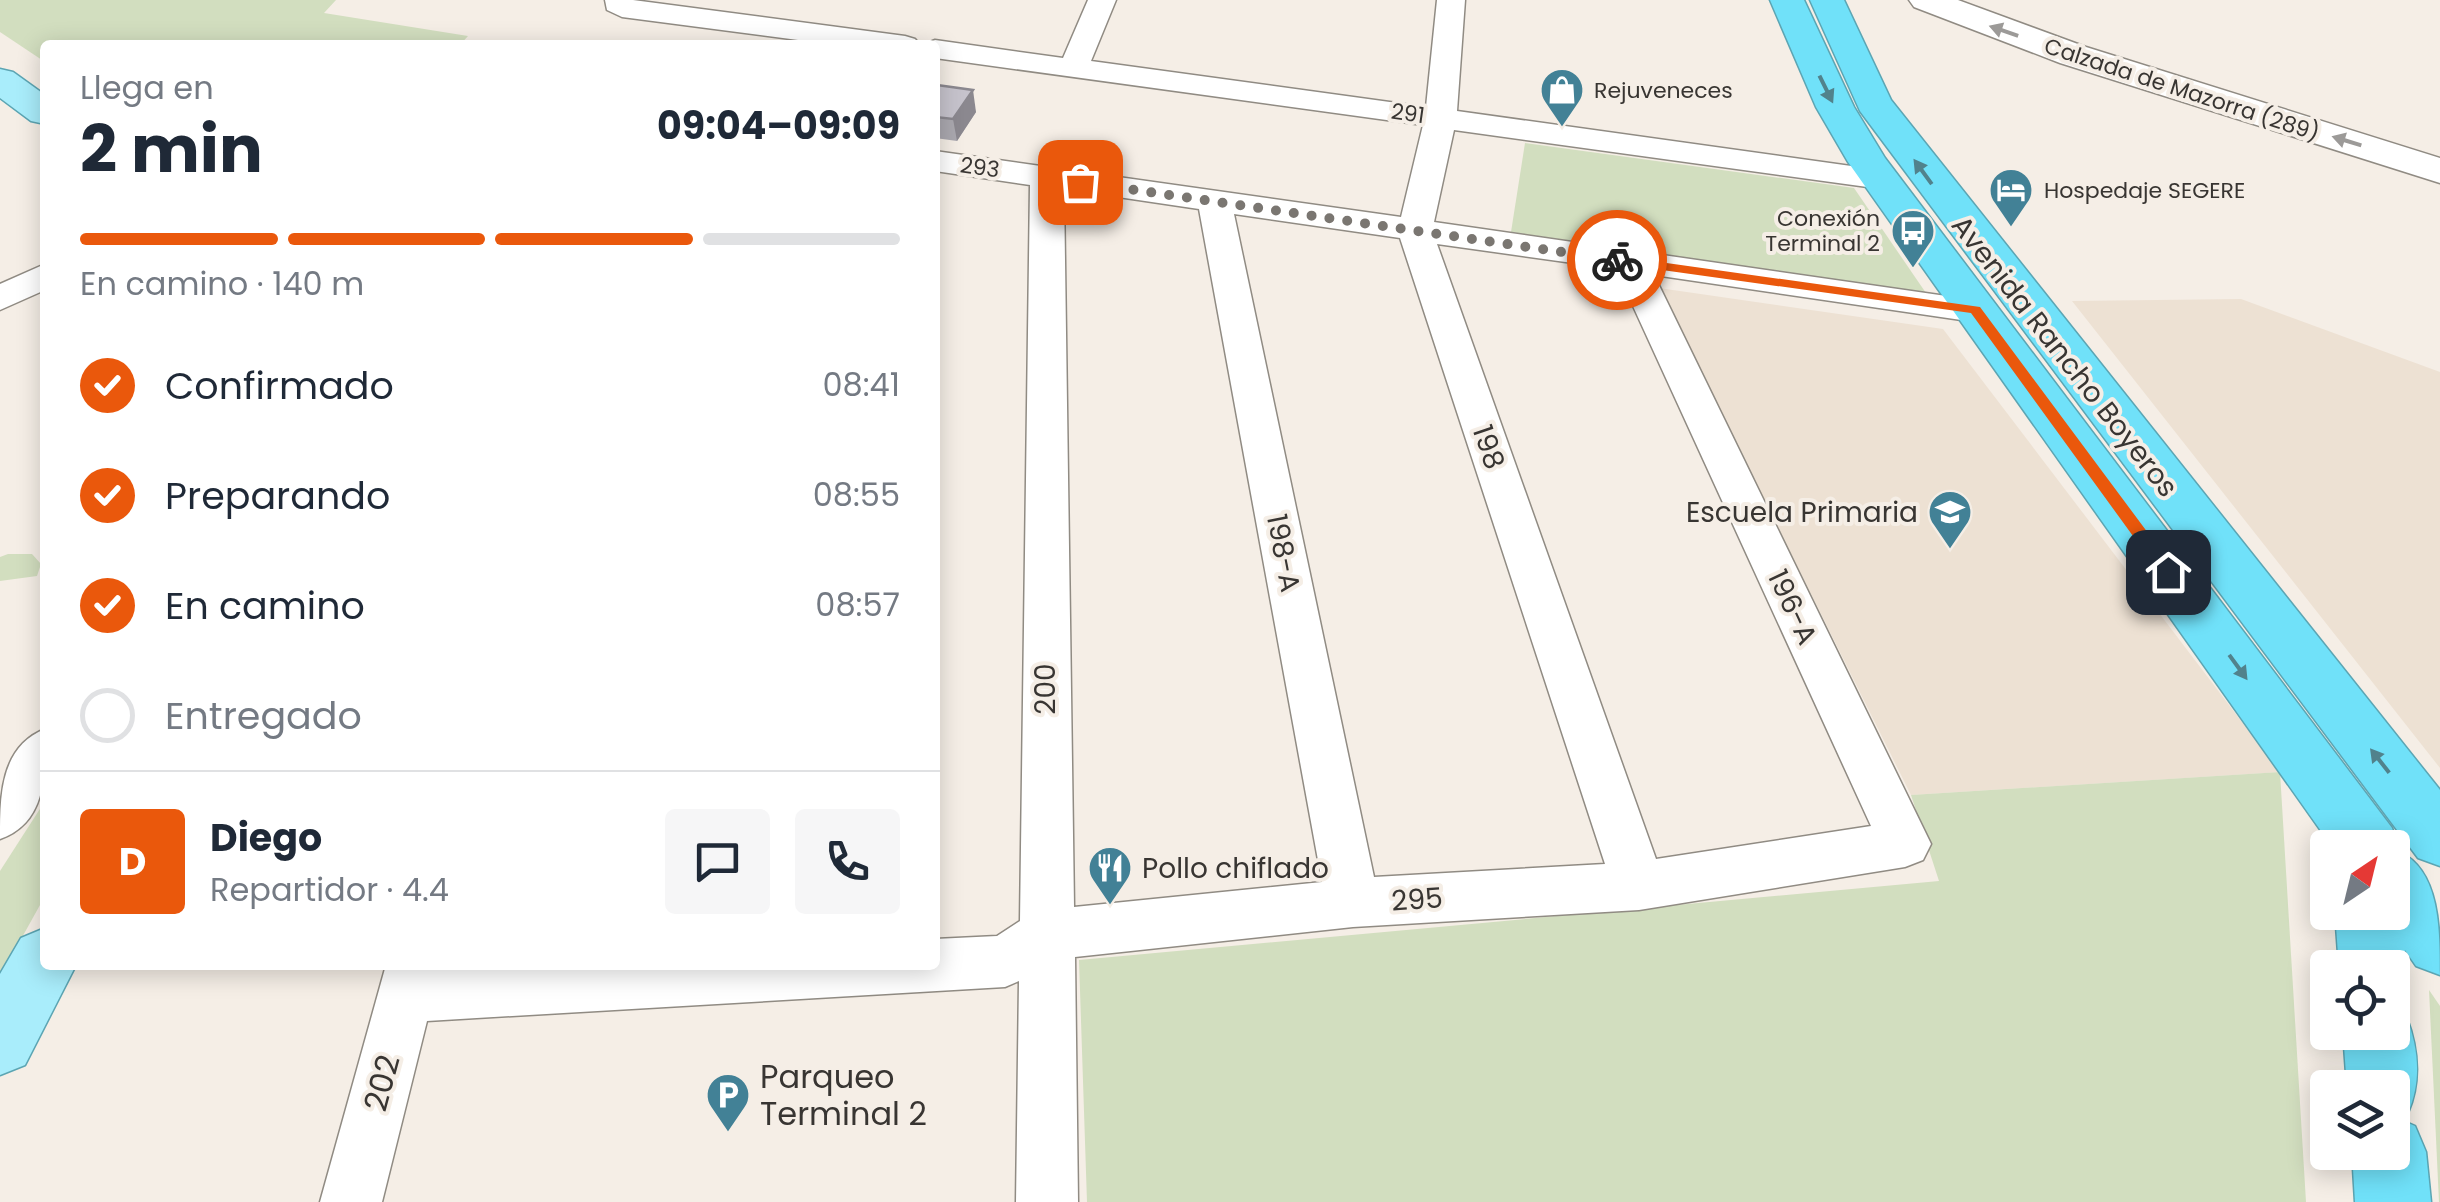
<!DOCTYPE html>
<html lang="es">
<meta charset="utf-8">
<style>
body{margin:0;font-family:Poppins,sans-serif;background:#f6f6f7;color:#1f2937;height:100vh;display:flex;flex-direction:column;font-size:38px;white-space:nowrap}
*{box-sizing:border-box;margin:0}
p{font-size:32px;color:#747a83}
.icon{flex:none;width:55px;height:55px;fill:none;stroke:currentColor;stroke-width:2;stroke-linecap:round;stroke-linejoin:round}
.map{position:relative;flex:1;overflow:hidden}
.side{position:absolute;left:40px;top:40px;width:900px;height:930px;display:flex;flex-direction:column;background:#fff;border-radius:10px;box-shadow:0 5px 25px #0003}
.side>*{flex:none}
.needle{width:65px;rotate:35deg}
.fabs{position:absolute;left:2310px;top:830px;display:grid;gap:20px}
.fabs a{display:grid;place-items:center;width:100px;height:100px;border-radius:10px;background:#fff;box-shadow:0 5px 25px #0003;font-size:50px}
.pin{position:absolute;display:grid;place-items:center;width:85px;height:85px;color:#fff;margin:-42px;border-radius:20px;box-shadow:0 5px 15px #0006}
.courier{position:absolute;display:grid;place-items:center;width:100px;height:100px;margin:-50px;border:8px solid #ea580c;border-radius:50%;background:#fff;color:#222;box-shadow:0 2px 12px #0007}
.head em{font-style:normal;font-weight:700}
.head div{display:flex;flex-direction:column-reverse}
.head{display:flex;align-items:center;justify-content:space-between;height:170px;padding:0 40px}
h1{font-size:65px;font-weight:700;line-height:75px}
.bar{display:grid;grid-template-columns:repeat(4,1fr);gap:15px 10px;align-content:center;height:120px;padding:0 40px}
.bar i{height:12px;border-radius:8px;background:#e0e1e3}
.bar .current{background:#ea580c}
.bar p{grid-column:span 4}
.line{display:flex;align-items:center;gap:25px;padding:0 40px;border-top:2px solid #e0e1e3}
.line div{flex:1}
.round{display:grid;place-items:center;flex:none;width:105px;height:105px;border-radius:10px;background:#f6f6f7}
ol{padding:0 40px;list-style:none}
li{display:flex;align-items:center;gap:30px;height:110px}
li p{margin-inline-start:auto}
li .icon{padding:10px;border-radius:50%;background:#ea580c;color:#fff;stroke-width:4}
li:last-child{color:#747a83}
li i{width:55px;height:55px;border:5px solid #e0e1e3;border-radius:50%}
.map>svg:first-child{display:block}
.built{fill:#ede1d3}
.green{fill:#d2debf}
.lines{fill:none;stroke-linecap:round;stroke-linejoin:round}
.street-casing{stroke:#908b83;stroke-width:3}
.secondary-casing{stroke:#908b83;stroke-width:3}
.primary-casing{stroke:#5ca5b3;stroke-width:3}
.highway-casing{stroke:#5ca5b3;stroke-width:3}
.street{fill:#fff;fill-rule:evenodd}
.secondary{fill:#fff;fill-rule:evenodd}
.primary{fill:#a9edfb;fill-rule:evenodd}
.highway{fill:#70e1f9;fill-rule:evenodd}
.wall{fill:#aaa8af}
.shaded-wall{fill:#8b888f}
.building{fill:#c6c3cc;stroke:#8b888f;stroke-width:2.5}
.oneway{fill:#9c9a98}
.oneway2{fill:#51828c}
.route{fill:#ea580c}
.done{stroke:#7a7671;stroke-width:10;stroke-dasharray:0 18}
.labels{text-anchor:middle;stroke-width:8;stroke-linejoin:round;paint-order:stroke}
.far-street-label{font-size:22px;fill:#383532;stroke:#f5eee6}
.far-poi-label{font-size:22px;fill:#383532;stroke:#f5eee6;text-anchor:start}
.street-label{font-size:28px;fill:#383532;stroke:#f5eee6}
.poi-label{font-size:28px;fill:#383532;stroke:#f5eee6;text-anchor:end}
.near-poi-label{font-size:32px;fill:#383532;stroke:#f5eee6;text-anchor:start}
.near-street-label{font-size:32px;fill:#383532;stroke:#f5eee6}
</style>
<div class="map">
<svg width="2440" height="1202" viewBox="0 0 2440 1202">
<rect width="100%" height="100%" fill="#f5eee6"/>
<g class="built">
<polygon points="1659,288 1943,329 2280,772 1911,795"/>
<polygon points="2241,299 2440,372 2440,768 2072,301"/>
</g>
<g class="green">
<polygon points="0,0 336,0 324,13 468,36 460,45 45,45 45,62 0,32"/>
<polygon points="1525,143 1854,188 1926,293 1511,232"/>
<polygon points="8,554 32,554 41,564 37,576 0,581 0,557"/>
<polygon points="2280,772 2306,1202 1087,1202 1079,960 1939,881 1911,795"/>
<polygon points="45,801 45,896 0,977 0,871"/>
<polygon points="2429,990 2440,1006 2440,1202 2439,1202"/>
</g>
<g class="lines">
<defs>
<g id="street">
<polygon points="605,0 633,0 905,36 915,39 920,45 836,45 622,17 607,10"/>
<path d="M1088,0H1116L1091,61L1426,107L1437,0H1465L1457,111L1894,172L1899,179L1894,186L1882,189L1454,130L1434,222L1988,302L1993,310L1988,318L1975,322L1654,275L1931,844L1923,860L1905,867L1639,910L1353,927L1075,957L1078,1202H1016L1019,981L1005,987L427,1021L382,1202H320L386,965H935V939L997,936L1020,921L1030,185L935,171V151L1401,217L1423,125L935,58V45H923L935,40L1063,58ZM1064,189L1199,209L1322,882L1074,907ZM1234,214L1400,238L1605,864L1374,877ZM1437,244L1616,269L1871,826L1656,859Z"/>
<polygon points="45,264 45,290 0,310 0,284"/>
<path d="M45,729C45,772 48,822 0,839C0,796 0,747 45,729Z"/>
</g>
<polygon id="secondary" points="1909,0 1958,0 2086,47 2440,158 2440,183 2060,63 1914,7"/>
<g id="primary">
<polygon points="0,69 13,72 45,95 45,124 31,121 0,98"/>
<polygon points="45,928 45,965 76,965 25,1065 0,1075 0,974 21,938"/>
</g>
<g id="highway">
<path d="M1770,0H1804L1854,107L1885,158L2392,828L2400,852C2440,871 2440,930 2440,975L2416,966L2405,950L2407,968L2392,992V968H2339L2335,912H2392V848H2333L1848,162L1816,107Z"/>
<polygon points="1810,0 1844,0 1891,100 2440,790 2440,866 2418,858 1860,111"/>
<path d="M2392,1004L2403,1008C2418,1043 2423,1078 2408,1113L2397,1118L2415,1126L2426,1152L2431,1202H2355L2352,1152H2392V1088H2347L2343,1032H2392Z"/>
</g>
</defs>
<use href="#street" class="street-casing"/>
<use href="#secondary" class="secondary-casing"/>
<use href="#primary" class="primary-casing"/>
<use href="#highway" class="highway-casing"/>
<use href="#street" class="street"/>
<use href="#secondary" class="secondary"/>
<use href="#primary" class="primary"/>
<use href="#highway" class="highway"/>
</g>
<polygon class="wall" points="935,88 976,112 957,141 935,138"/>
<polygon class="shaded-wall" points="973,90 976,112 957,141 953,119"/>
<polygon class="building" points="937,85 973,90 953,119 935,117 935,88"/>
<defs><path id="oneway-solid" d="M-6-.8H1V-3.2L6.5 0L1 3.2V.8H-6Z" transform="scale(2.5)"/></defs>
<g class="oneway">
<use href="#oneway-solid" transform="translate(2004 31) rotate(-161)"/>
<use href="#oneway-solid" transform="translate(2347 141) rotate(-163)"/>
</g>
<g class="oneway2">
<use href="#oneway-solid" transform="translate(1826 89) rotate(64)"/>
<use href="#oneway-solid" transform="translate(1923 172) rotate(-126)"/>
<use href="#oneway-solid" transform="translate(2238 667) rotate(54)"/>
<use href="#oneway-solid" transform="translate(2380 761) rotate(-128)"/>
</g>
<polygon class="route" points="1617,256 1980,307 2174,568 2174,576 2162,576 1971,313 1612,263 1612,258"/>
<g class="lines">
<polyline class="done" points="1080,182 1617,260"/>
</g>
<defs>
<symbol id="shop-pin" viewBox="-11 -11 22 30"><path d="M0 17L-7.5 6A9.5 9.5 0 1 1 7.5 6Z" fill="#428196" stroke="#f5eee6"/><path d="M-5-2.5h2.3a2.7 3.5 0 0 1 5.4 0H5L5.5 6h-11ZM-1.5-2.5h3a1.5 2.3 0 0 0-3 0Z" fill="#fff"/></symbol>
<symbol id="hotel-pin" viewBox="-11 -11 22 30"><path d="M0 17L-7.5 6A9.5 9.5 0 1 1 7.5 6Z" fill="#428196" stroke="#f5eee6"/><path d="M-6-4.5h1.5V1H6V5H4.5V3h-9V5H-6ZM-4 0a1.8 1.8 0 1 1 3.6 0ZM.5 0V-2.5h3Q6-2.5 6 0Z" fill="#fff"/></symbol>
<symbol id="bus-pin" viewBox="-11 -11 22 30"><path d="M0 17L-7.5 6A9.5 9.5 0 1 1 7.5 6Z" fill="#428196" stroke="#f5eee6"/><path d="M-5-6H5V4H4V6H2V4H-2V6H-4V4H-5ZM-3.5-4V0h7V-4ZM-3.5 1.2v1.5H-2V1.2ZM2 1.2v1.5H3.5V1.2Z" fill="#fff"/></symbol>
<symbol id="school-pin" viewBox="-11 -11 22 30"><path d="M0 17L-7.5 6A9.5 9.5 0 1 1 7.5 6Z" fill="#428196" stroke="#f5eee6"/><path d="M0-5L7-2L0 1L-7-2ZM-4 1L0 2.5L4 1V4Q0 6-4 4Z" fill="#fff"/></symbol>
<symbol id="restaurant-pin" viewBox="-11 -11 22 30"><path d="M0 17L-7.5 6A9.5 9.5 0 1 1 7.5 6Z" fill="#428196" stroke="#f5eee6"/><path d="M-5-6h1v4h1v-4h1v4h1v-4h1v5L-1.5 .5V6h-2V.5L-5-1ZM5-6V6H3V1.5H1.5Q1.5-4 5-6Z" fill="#fff"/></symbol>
<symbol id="parking-pin" viewBox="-11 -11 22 30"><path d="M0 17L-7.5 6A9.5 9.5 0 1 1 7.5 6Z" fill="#428196" stroke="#f5eee6"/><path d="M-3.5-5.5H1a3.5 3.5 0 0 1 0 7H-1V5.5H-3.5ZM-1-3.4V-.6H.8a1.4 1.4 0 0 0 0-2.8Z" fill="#fff"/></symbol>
</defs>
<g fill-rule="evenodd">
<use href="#shop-pin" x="1537" y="65" width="50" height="68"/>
<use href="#hotel-pin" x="1986" y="165" width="50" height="68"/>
<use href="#bus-pin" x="1888" y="206" width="50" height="68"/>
<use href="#school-pin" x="1925" y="487" width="50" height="68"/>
<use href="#restaurant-pin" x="1085" y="843" width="50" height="68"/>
<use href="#parking-pin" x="703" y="1070" width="50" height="68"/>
</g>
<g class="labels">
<g class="far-street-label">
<text transform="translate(2182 89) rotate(18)" y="8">Calzada de Mazorra (289)</text>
<text transform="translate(1408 113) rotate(8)" y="8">291</text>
<text transform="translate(980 167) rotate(8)" y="8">293</text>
</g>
<g class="far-poi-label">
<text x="1594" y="98">Rejuveneces</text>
<text x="2044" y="198">Hospedaje SEGERE</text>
<text x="1880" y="226" text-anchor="end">Conexión<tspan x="1880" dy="25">Terminal 2</tspan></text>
</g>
<g class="street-label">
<text transform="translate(2065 356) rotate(52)" y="10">Avenida Rancho Boyeros</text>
<text transform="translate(1489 447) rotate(71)" y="10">198</text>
<text transform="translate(1284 553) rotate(79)" y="10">198-A</text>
<text transform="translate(1793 607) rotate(65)" y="10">196-A</text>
<text transform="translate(1045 689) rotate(-90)" y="10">200</text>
<text transform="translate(1417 899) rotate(-4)" y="10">295</text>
</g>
<g class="poi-label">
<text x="1918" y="522">Escuela Primaria</text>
<text x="1142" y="878" text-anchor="start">Pollo chiflado</text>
</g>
<g class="near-poi-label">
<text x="760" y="1088">Parqueo<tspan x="760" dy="37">Terminal 2</tspan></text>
</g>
<g class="near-street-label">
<text transform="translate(382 1083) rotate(-75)" y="11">202</text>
</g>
</g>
</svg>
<div class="fabs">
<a><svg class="needle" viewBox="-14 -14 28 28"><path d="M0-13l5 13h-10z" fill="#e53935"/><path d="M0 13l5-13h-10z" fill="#747a83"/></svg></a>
<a><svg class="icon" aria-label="locate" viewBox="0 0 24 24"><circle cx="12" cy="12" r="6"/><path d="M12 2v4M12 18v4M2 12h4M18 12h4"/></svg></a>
<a><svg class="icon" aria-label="layers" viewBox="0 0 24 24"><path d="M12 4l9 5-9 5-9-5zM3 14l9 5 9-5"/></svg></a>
</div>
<div class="pin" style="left:1080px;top:182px;background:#ea580c"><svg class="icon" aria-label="bag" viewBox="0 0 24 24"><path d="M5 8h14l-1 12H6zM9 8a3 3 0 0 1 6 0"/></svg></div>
<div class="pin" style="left:2168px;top:572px;background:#1f2937"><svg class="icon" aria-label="home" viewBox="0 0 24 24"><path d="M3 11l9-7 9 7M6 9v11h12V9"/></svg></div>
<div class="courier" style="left:1617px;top:260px"><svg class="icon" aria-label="bike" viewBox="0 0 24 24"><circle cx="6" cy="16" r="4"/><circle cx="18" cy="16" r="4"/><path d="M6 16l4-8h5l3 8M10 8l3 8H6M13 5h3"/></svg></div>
<section class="side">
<div class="head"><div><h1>2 min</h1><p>Llega en</p></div><em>09:04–09:09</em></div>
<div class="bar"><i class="current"></i><i class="current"></i><i class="current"></i><i></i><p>En camino · 140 m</p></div>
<ol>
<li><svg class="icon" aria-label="check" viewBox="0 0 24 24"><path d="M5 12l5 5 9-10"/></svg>Confirmado<p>08:41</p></li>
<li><svg class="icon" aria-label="check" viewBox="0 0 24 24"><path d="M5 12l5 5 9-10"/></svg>Preparando<p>08:55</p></li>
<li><svg class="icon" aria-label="check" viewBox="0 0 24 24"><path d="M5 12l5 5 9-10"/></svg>En camino<p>08:57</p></li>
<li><i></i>Entregado</li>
</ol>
<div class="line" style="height:180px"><b class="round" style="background:#ea580c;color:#fff">D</b><div><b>Diego</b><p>Repartidor · 4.4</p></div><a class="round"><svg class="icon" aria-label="chat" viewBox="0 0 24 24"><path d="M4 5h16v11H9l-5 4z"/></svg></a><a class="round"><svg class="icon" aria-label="phone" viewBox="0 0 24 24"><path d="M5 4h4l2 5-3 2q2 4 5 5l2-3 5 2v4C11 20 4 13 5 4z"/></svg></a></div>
</section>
</div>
